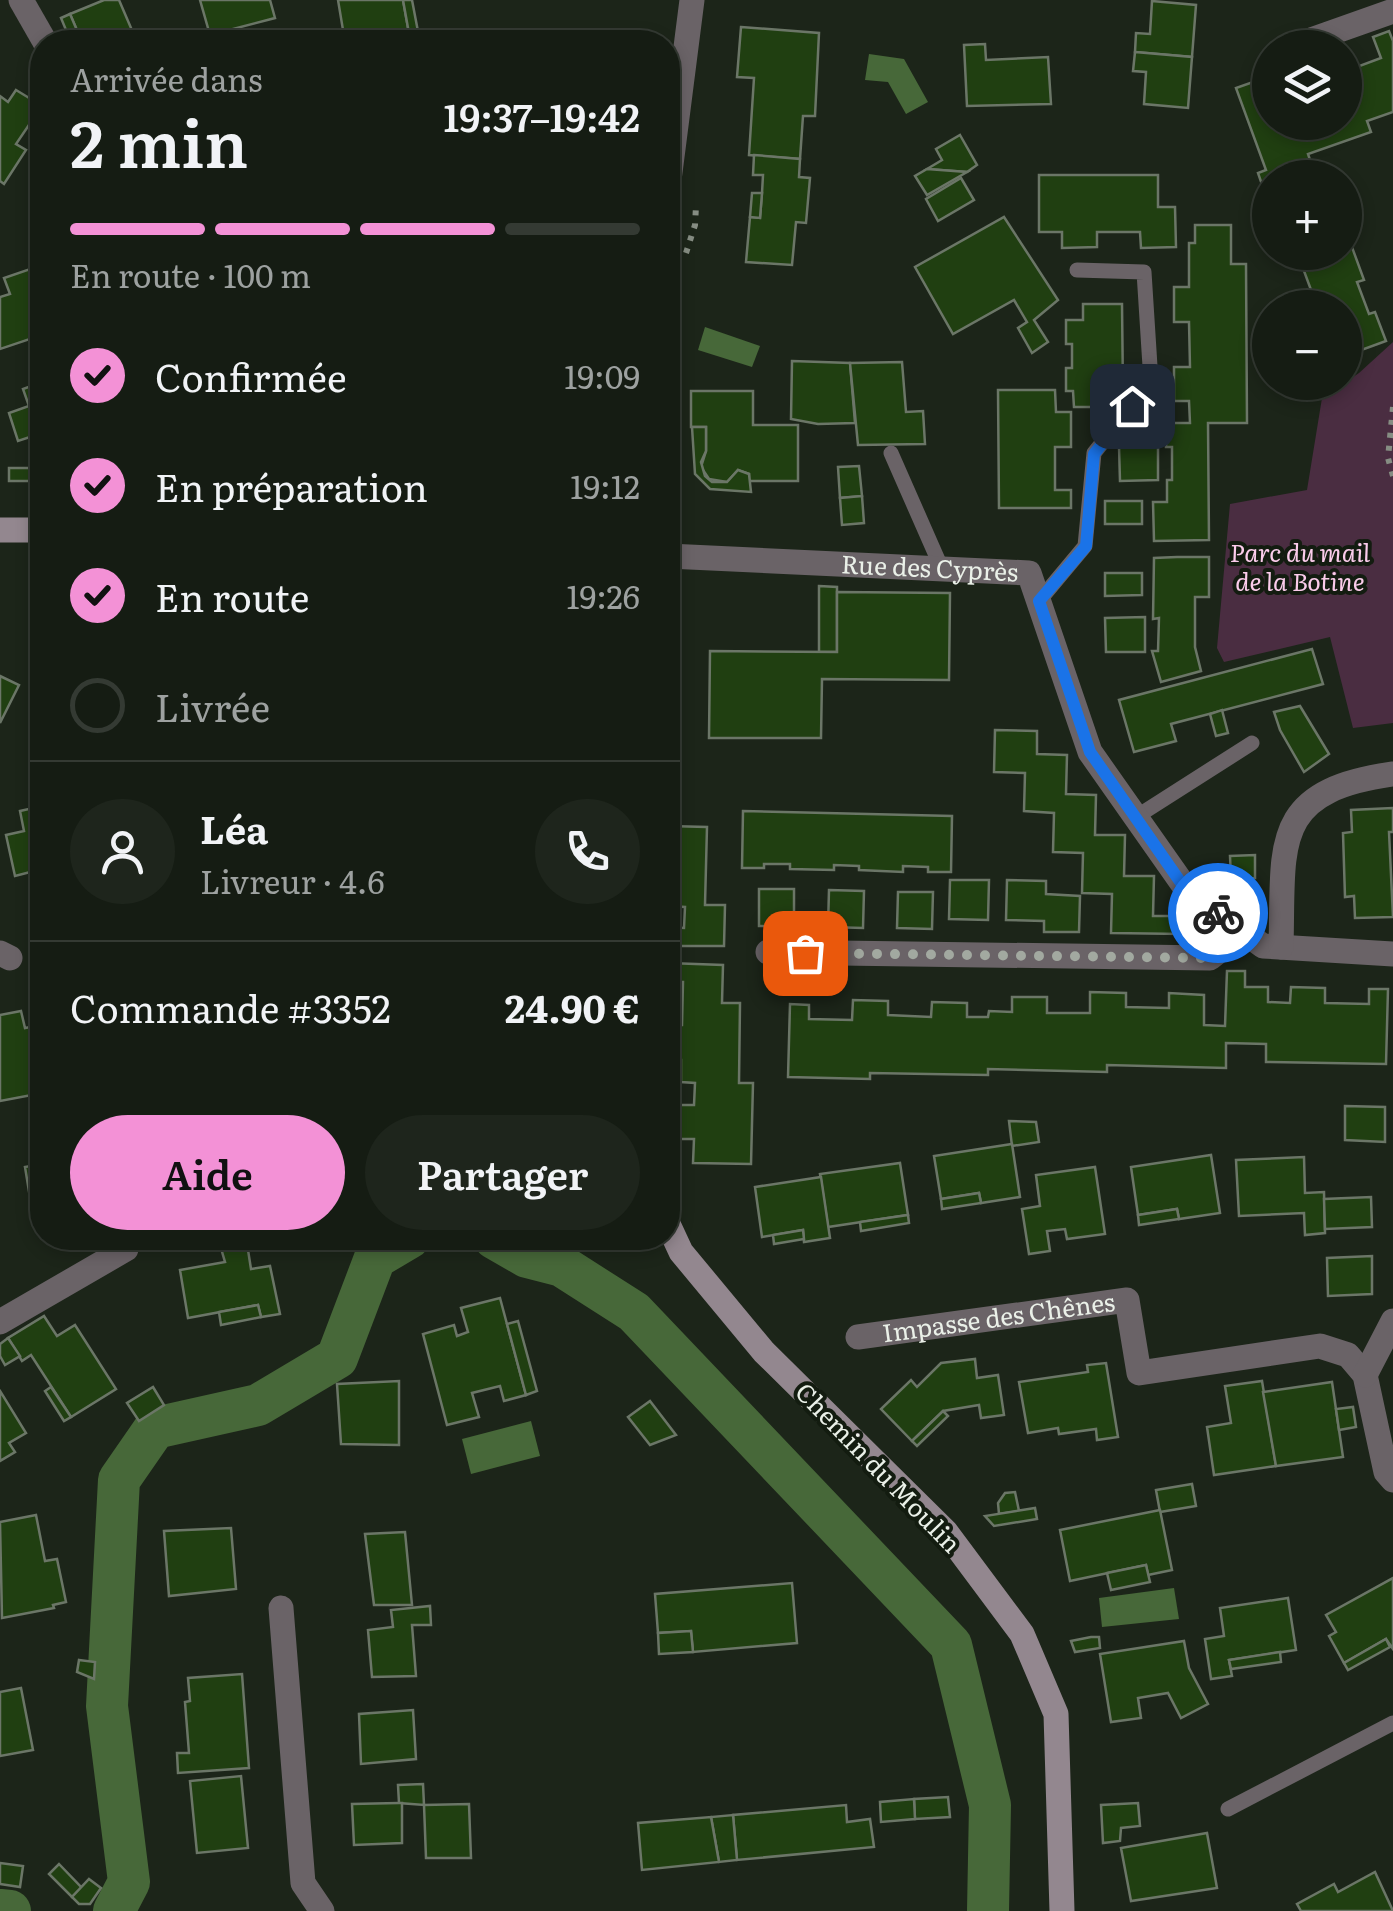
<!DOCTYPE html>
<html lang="fr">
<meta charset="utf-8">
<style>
body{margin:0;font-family:Literata,serif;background:#1e251c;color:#f1f3f6;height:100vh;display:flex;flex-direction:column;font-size:38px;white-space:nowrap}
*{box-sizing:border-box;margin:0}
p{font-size:32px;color:#9da1a0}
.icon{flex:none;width:55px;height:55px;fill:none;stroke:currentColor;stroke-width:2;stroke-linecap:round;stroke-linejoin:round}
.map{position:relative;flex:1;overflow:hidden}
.sheet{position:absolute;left:30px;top:30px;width:650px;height:1220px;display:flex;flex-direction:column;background:#151c13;border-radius:40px;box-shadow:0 5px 15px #0003,0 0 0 2px #343a33}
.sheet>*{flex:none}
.buttons{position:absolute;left:1252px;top:30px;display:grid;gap:20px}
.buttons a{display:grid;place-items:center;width:110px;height:110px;border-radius:50%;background:#151c13;box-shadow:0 5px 15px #0003,0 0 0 2px #343a33;font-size:50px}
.pin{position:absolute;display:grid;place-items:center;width:85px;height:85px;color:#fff;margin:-42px;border-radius:20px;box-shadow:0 5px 15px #0006}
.courier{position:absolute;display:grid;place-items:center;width:100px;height:100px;margin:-50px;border:8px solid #1a73e8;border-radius:50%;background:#fff;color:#222;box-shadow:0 2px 12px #0007}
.head em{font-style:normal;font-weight:600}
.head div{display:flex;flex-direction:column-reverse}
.head{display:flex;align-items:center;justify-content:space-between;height:170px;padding:0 40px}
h1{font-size:65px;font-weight:600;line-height:75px}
.bar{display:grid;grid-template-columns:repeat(4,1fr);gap:15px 10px;align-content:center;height:120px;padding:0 40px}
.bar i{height:12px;border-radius:8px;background:#343a33}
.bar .on{background:#f391d6}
.bar p{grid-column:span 4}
.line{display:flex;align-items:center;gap:25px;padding:0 40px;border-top:2px solid #343a33}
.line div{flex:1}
.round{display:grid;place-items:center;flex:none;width:105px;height:105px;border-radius:52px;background:#1e251c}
ol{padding:0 40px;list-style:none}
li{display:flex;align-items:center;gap:30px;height:110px}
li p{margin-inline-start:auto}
li .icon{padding:10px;border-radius:50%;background:#f391d6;color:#111;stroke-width:4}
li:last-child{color:#9da1a0}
li i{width:55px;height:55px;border:5px solid #343a33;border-radius:50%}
.cta{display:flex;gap:20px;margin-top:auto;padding:20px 40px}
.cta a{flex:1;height:115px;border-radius:60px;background:#f391d6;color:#111;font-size:40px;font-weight:600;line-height:115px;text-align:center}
.cta a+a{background:#1e251c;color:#f1f3f6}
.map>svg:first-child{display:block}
.green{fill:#4a2d41}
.water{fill:#476839}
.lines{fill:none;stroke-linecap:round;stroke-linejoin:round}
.canal{stroke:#476839;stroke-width:42}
.building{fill:#203f11;stroke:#6b7667;stroke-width:2.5}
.path{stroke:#868d83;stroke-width:6;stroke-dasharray:5 8;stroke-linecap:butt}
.lane{stroke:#6a6367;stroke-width:15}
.street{stroke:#6a6367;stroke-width:25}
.secondary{stroke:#93878f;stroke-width:25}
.done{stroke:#a2a9a0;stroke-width:10;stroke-dasharray:0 18}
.route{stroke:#1a73e8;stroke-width:12}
.labels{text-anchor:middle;stroke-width:8;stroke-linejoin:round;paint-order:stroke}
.park-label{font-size:25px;font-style:italic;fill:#fbcceb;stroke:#131c10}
.street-label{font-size:25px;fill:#eaf0e8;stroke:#131c10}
</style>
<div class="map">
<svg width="1393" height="1911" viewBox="0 0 1393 1911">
<rect width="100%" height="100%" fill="#1c2519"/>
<polygon class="green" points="1393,342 1393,723 1353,728 1330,637 1224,662 1217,648 1230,504 1307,490 1322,398 1359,373"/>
<g class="water">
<polygon points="869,54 904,59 928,102 906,114 888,82 865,80"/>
<polygon points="705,327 760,346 752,367 698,350"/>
<polygon points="531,1421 540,1456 471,1474 462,1439"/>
<polygon points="1174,1588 1179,1619 1102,1627 1099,1598"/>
</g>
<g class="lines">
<g class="canal">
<polyline points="494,1238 527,1257 562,1266 634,1312 951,1645 990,1805 988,1911"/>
<polyline points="0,1910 10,1911"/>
<polyline points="114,1911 129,1882 107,1706 119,1480 155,1428 258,1405 337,1358 375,1258 409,1238"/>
</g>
</g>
<g class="building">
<polygon points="104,0 119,0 137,42 82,42 70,14"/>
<polygon points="200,0 270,0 275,18 210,35"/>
<polygon points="338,0 403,0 410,39 345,42"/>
<polygon points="403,0 412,0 420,42 393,42 410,39"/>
<polygon points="1152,1 1196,5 1192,57 1135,52 1136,33 1150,34"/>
<polygon points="70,14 82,42 71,42 61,18"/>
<polygon points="741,27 819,33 815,116 803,116 800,159 749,155 754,78 737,77"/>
<polygon points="1389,31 1393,41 1393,112 1367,121 1371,132 1308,154 1316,178 1270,178 1269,205 1258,173 1266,170 1236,88 1270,76 1270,122 1345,122 1345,59 1349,70 1381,58 1373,37"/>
<polygon points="985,44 986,60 1048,57 1051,104 967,106 964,45"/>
<polygon points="1135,52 1192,57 1188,108 1144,104 1146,72 1133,71"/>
<polygon points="16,90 39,104 42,124 33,119 16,144 26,150 4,184 0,181 0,96 8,102"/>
<polygon points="960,135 977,165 967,172 927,169 942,160 936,149"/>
<polygon points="754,155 800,159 799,177 810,178 806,223 796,222 792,265 746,262 750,217 760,218 762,193 763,175 753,175"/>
<polygon points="927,169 967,172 927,195 915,176"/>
<polygon points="1039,175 1158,175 1158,207 1175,207 1176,247 1141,248 1140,232 1097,232 1097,247 1062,248 1062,232 1039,232"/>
<polygon points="961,178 974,200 938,221 926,199"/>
<polygon points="752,193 762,193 760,218 750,217"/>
<polygon points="1004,217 1058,300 1034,320 1048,342 1032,353 1018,328 1027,322 1014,300 953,334 915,267"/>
<polygon points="1195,225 1231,225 1231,264 1246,264 1247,423 1208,423 1209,540 1154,541 1153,502 1167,502 1167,480 1172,480 1172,447 1166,447 1166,423 1190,423 1189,401 1174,401 1174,367 1190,367 1189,322 1174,322 1174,287 1189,287 1189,243 1195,243"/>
<polygon points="1345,228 1364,280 1357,282 1369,314 1375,312 1386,341 1345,356 1345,308 1310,308 1307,300 1314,298 1297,252 1345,252"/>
<polygon points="36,267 42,288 42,304 37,306 42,335 0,349 0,297 10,294 4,278"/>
<polygon points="1083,304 1122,304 1123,391 1113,391 1113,407 1074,407 1073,391 1066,391 1066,368 1072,368 1072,344 1066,344 1066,320 1083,320"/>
<polygon points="792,361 850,363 855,423 818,424 791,419"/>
<polygon points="902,362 906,412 923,411 925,444 858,445 850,363"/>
<polygon points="42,382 42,433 18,441 9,413 29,406 23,389"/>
<polygon points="998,390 1055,390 1056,412 1071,412 1071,447 1055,447 1055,490 1071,490 1071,508 999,508"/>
<polygon points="691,391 753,391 753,425 798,425 798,481 749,481 749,474 738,470 727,482 709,479 701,467 706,451 706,427 691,427"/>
<polygon points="692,427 706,427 706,451 701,462 705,476 712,482 727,482 738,470 749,474 751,492 710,489 695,474"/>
<polygon points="1119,446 1158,446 1158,480 1120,481"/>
<polygon points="859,466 862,496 840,498 838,467"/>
<rect x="9" y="468" width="22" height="13"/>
<polygon points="862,496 864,523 842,525 840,498"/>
<rect x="1105" y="501" width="37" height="23"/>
<polygon points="1177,557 1209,557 1209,597 1195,597 1195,647 1201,671 1161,682 1152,651 1158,651 1159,618 1153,619 1154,558"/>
<polygon points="1105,573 1142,573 1142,595 1105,596"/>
<polygon points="819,586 837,587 837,652 819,652"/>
<polygon points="837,592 950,593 949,680 822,679 821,738 709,738 710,651 837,652"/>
<polygon points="1145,617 1145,652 1106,652 1105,618"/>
<polygon points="1312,649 1323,684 1171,724 1176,741 1134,752 1119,700"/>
<polygon points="0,676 19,685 0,723"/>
<polygon points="1300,706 1329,754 1304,772 1280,730 1274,712"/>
<polygon points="1222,710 1228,733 1216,736 1210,714"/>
<polygon points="995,730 1037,731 1037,754 1067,755 1066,794 1096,795 1095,835 1125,835 1124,876 1154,876 1153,916 1183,916 1183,934 1111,933 1112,894 1082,893 1083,853 1053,852 1054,813 1024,811 1025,773 994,772"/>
<polygon points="42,806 42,869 15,876 6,835 24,831 20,811"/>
<polygon points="1393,808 1393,832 1389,832 1393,917 1355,918 1354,896 1345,897 1343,833 1352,832 1351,810"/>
<polygon points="743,811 952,816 951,872 928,872 928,867 903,866 903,872 859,870 859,866 834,865 834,870 790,869 790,864 764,864 764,868 742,868"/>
<polygon points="668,826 707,827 705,905 725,905 724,946 668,946 668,927 684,928 685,907 668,906"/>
<polygon points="1255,855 1255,878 1231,879 1230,856"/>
<polygon points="950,880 989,880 988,920 949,919"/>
<polygon points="1007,880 1046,881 1046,894 1080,896 1079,932 1044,932 1044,921 1006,920"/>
<rect x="759" y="889" width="35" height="37"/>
<polygon points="829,890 864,891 863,928 828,927"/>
<polygon points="898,892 933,892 932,929 897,928"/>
<polygon points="668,963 723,965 722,1003 740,1003 739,1083 753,1083 751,1164 693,1163 694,1139 680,1139 680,1105 694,1105 695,1083 681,1082 681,1060 668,1059 668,1025 682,1025 683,982 668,982"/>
<polygon points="1227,971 1245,971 1245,987 1268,987 1268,1002 1290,1003 1291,987 1325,988 1325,1003 1369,1004 1369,989 1388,989 1386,1064 1266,1062 1266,1044 1226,1043 1226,1068 1107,1065 1107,1072 988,1069 988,1075 870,1073 870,1079 788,1077 790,1004 809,1005 809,1019 852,1020 853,1000 888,1001 888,1015 931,1017 932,1002 967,1003 967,1017 988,1017 989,1011 1012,1012 1012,997 1047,997 1047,1013 1090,1013 1090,992 1126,993 1126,1007 1169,1008 1169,993 1204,995 1204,1025 1225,1026"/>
<polygon points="21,1011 25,1028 36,1026 42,1076 34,1078 37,1094 0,1101 0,1015"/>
<polygon points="1345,1106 1385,1107 1385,1142 1345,1140"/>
<polygon points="1009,1121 1036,1122 1039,1142 1012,1146"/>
<polygon points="1012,1144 1020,1197 981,1203 979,1193 941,1199 934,1156"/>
<polygon points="1211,1155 1220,1213 1179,1219 1177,1209 1138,1215 1131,1167"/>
<polygon points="1304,1157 1305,1193 1324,1192 1325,1233 1305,1235 1304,1213 1239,1216 1236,1160"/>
<polygon points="900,1163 908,1215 828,1227 820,1174"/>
<polygon points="42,1164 42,1221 34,1222 25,1167"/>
<polygon points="1095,1167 1105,1234 1067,1239 1065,1229 1047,1231 1050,1251 1029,1254 1022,1209 1040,1206 1036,1175"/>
<polygon points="821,1177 830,1238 804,1242 803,1230 762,1237 755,1187"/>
<polygon points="979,1193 981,1203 942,1209 941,1199"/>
<polygon points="1371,1197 1372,1227 1325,1229 1324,1199"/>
<polygon points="1177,1209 1179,1219 1139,1225 1138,1215"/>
<polygon points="908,1215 909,1223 861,1231 860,1222"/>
<polygon points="803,1230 804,1239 774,1244 773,1235"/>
<polygon points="218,1238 260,1238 262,1247 248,1250 251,1269 270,1266 280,1314 261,1317 258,1305 188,1318 180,1270 225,1262"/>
<polygon points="1372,1256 1372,1294 1328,1296 1327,1258"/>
<polygon points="500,1298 526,1395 504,1401 500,1386 472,1393 479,1417 447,1425 423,1334 454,1325 457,1336 468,1332 461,1308"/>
<polygon points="258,1305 261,1317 221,1325 219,1312"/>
<polygon points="44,1316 57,1336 75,1325 116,1389 71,1417 31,1355 22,1361 8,1338"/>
<polygon points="518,1321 537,1391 526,1395 507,1324"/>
<polygon points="8,1338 20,1356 5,1365 0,1356 0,1344"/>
<polygon points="975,1359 977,1378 998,1375 1004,1415 981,1418 979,1405 943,1411 912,1441 881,1409 911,1380 917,1387 941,1363"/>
<polygon points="1106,1363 1118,1437 1097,1440 1096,1429 1059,1434 1058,1428 1028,1433 1019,1382 1088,1372 1087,1365"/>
<polygon points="399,1381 399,1445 341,1444 337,1384"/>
<polygon points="1262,1381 1276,1466 1214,1475 1207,1427 1231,1423 1225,1386"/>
<polygon points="1332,1382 1343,1457 1276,1466 1263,1392"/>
<polygon points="51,1387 71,1417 64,1421 45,1391"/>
<polygon points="153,1387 164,1405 139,1421 127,1403"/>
<polygon points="0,1391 26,1433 9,1443 15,1452 0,1461"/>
<polygon points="650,1401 676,1435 650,1445 628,1417"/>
<polygon points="1353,1407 1356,1427 1339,1430 1336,1409"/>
<polygon points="943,1411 948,1416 917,1446 912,1441"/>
<polygon points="1192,1484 1196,1506 1160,1512 1156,1490"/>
<polygon points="1015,1492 1019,1511 999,1514 998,1503 1005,1493"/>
<polygon points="1035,1508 1037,1519 994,1526 985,1516"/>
<polygon points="1160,1510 1172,1570 1148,1575 1146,1565 1070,1581 1060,1530"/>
<polygon points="36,1515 45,1561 57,1559 66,1602 53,1605 54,1608 2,1618 0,1522"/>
<polygon points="231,1528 236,1589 169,1596 164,1531"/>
<polygon points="405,1532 412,1605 374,1605 365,1534"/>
<polygon points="1146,1565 1150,1582 1111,1590 1107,1573"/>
<polygon points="1393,1578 1393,1649 1386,1639 1344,1663 1329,1636 1336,1632 1326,1615"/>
<polygon points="792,1583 797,1643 693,1652 691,1631 658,1633 655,1594"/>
<polygon points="1288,1598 1296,1650 1229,1660 1232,1676 1211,1679 1205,1639 1224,1636 1220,1608"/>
<polygon points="430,1606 431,1625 412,1625 416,1676 372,1677 368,1630 393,1627 391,1610"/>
<polygon points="691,1631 693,1652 659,1654 658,1633"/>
<polygon points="1091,1637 1099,1637 1100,1648 1075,1652 1071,1641"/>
<polygon points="1386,1639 1390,1647 1348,1670 1344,1663"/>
<polygon points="1184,1641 1189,1668 1208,1704 1181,1718 1168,1693 1138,1698 1141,1718 1111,1722 1100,1654"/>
<polygon points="1280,1652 1281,1662 1231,1669 1229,1660"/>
<polygon points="79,1660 95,1662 94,1679 77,1672"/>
<polygon points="242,1674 249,1768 178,1773 177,1753 189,1753 185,1702 190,1701 188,1678"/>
<polygon points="21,1688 33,1750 0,1756 0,1692"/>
<polygon points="413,1710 416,1759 361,1764 359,1714"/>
<polygon points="241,1776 248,1848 197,1853 190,1781"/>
<polygon points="423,1784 424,1805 399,1803 398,1785"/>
<polygon points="948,1797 950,1817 915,1819 914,1799"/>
<polygon points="914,1799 915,1819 881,1822 880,1802"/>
<polygon points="399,1803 402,1803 402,1843 354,1845 352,1804"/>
<polygon points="1138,1803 1140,1826 1121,1828 1120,1841 1103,1843 1101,1805"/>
<polygon points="469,1804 471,1858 426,1858 424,1805"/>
<polygon points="846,1805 847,1822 870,1819 874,1847 737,1860 733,1815"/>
<polygon points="733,1815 737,1860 719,1862 711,1817"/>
<polygon points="711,1817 719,1862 642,1870 638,1823"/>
<polygon points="1207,1833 1217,1888 1131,1901 1121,1848"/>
<polygon points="0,1863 23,1866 20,1887 0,1884"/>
<polygon points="59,1864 82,1888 72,1897 49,1874"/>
<polygon points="1375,1872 1393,1911 1301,1911 1297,1904 1334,1884 1338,1892"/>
<polygon points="89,1879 101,1888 90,1904 79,1904 72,1897"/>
</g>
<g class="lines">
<g class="path">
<polyline points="686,253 695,225 696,206"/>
<polyline points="668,350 676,298"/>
<polyline points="1393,407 1388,458 1393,476"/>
</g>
<g class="lane">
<polyline points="891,453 942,569"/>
<polyline points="1039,601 1085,546 1094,453 1151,382 1144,272 1077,270"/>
<polyline points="1136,817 1252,743"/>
<polyline points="1228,1809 1393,1723"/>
</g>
<g class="street">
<polyline points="21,0 45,42"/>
<polyline points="1294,46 1393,11"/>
<polyline points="668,188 692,0"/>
<path id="s1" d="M668,556L1029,573L1090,752L1187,890L1263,946L1393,954"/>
<path d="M1281,947C1284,845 1269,791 1393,774"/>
<polyline points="768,952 1210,958 1243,932"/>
<polyline points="0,953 10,958"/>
<polyline points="0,1322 126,1249"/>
<path id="s2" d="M858,1337L1127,1300L1139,1373L1320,1346L1348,1355L1365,1375L1386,1472L1393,1480"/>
<polyline points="1365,1375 1393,1321"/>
<polyline points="281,1608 303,1883 322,1911"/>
</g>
<g class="secondary">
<polyline points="0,530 42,530"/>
<polyline points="668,1224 681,1252 764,1352 946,1532 1022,1634 1056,1714 1062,1911"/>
</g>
</g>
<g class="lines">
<polyline class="done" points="805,953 1210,958 1243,932 1218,913"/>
<polyline class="route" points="1132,406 1094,454 1086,546 1039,601 1090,752 1186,890 1218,913"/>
</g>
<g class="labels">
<g class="park-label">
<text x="1300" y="562">Parc du mail<tspan x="1300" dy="29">de la Botine</tspan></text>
</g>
<g class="street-label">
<text dy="9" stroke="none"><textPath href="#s1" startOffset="262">Rue des Cyprès</textPath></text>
<text dy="9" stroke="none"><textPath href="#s2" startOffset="142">Impasse des Chênes</textPath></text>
<text transform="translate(878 1468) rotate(46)" y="9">Chemin du Moulin</text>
</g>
</g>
</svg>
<div class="buttons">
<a><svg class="icon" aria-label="layers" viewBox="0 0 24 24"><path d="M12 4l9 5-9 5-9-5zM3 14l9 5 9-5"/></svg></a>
<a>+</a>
<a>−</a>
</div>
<div class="pin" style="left:805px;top:953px;background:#ea580c"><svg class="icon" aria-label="bag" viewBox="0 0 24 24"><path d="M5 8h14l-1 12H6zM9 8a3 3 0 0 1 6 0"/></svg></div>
<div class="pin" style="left:1132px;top:406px;background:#1f2937"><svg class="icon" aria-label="home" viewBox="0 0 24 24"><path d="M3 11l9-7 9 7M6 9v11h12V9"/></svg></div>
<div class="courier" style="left:1218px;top:913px"><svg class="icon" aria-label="bike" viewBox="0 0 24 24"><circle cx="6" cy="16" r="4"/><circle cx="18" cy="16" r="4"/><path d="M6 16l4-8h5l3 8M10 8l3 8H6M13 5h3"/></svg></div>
<section class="sheet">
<div class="head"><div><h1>2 min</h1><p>Arrivée dans</p></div><em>19:37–19:42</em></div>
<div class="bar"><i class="on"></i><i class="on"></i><i class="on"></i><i></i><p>En route · 100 m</p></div>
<ol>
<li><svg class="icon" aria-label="check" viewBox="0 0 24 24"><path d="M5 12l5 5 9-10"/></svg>Confirmée<p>19:09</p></li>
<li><svg class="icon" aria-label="check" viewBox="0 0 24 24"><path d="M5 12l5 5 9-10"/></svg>En préparation<p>19:12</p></li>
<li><svg class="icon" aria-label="check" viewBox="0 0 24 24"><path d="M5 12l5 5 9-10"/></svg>En route<p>19:26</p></li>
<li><i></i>Livrée</li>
</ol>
<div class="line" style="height:180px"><a class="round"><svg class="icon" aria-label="person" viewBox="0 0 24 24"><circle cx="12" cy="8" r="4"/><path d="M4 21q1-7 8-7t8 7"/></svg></a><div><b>Léa</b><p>Livreur · 4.6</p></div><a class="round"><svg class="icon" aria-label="phone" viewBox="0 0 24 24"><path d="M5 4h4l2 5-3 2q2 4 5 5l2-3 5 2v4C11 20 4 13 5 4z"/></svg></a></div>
<div class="line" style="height:130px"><div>Commande #3352</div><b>24.90 €</b></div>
<div class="cta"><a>Aide</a><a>Partager</a></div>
</section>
</div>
